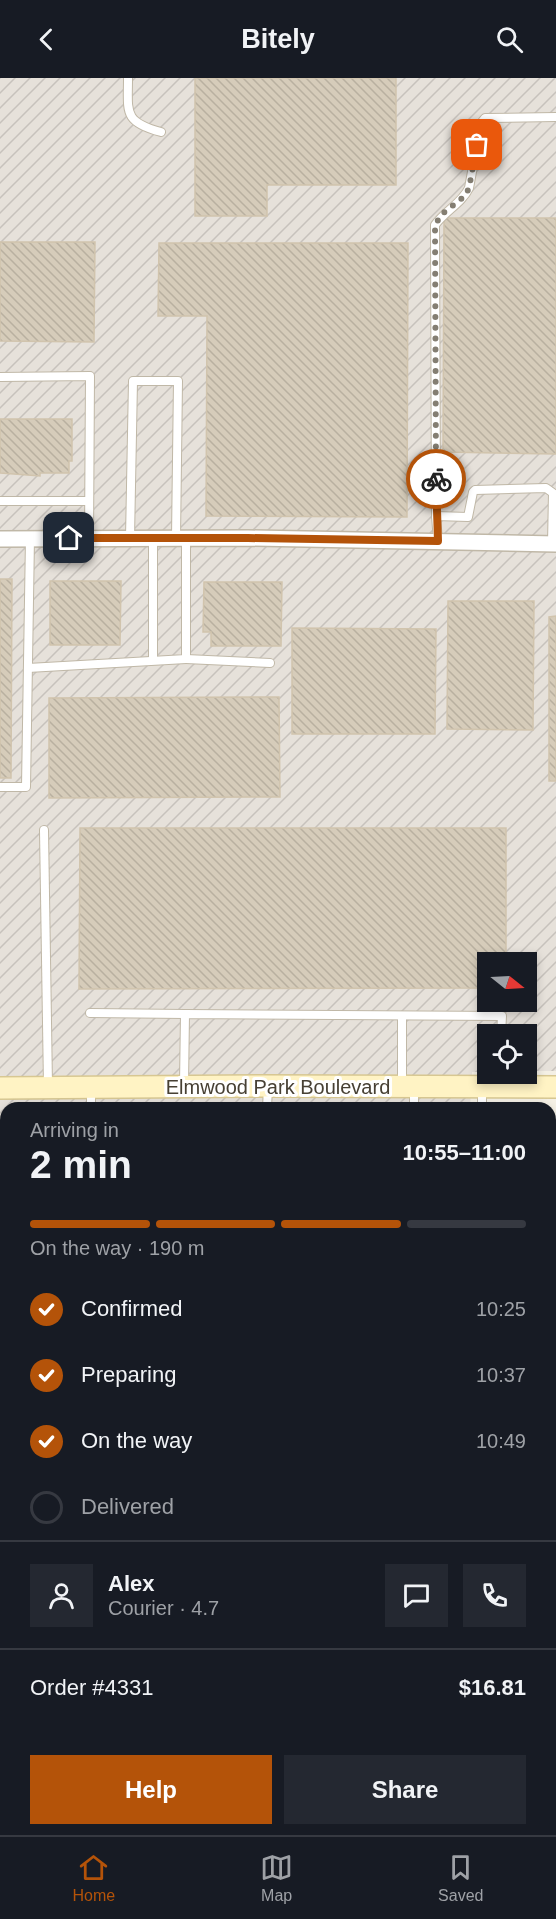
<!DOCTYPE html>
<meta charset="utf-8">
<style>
body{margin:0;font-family:Helvetica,sans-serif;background:#242831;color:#f1f3f6;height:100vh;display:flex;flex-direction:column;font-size:22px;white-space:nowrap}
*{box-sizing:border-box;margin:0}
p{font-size:20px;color:#9ea1a6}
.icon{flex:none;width:33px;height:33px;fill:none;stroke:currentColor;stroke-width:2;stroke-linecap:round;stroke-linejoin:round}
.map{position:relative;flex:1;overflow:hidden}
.panel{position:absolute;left:0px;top:1024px;width:556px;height:734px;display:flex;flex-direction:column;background:#171b24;border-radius:18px 18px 0 0;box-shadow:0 3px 9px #0003}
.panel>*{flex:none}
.needle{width:39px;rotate:108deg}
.buttons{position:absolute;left:477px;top:874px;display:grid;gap:12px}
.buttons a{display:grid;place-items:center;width:60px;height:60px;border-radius:0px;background:#171b24;box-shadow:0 3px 9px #0003;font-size:30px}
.pin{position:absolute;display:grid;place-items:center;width:51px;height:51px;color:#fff;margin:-26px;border-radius:12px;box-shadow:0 3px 9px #0006}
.courier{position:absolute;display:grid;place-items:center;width:60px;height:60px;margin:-30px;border:4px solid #b45309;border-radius:50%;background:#fff;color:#222;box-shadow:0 2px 8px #0007}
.headline em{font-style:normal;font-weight:700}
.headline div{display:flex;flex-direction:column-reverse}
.headline{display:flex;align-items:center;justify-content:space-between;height:102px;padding:0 30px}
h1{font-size:39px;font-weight:700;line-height:45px}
.bar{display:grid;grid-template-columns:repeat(4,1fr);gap:9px 6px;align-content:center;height:72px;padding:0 30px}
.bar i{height:8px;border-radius:4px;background:#363941}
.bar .on{background:#b45309}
.bar p{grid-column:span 4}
.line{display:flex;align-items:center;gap:15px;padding:0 30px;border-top:2px solid #363941}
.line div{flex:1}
.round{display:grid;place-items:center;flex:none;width:63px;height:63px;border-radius:0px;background:#242831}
ol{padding:0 30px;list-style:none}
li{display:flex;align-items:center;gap:18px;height:66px}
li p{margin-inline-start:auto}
li .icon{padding:6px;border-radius:50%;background:#b45309;color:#fff;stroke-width:4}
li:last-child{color:#9ea1a6}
li i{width:33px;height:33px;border:3px solid #363941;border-radius:50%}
.button{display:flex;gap:12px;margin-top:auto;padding:12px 30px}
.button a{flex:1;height:69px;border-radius:0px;background:#b45309;color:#fff;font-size:24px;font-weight:700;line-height:69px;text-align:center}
.button a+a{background:#242831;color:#f1f3f6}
header{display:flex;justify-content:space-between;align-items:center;height:78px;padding:0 30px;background:#171b24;font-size:27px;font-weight:700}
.dock{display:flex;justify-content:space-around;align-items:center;height:84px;border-top:2px solid #363941;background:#171b24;font-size:16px;color:#9ea1a6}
.dock a{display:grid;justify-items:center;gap:3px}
.dock .on{color:#b45309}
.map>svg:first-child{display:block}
.residential{fill:#e8e2d3}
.industrial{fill:url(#industrial-furrows);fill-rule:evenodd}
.parking{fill:#e4e2de}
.building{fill:url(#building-back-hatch);stroke:#d1c4ad;stroke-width:1.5}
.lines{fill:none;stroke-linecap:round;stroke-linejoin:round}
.lane-casing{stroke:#c0b8a7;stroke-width:10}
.street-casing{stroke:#c0b8a7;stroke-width:18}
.secondary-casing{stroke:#d7c792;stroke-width:24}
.lane{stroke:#fff;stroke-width:8}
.street{stroke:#fff;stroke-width:15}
.secondary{stroke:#fff3c4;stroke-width:21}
.done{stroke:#847e72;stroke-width:6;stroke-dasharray:0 10.8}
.route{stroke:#b45309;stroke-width:8}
.labels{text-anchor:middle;stroke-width:6;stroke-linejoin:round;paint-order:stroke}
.street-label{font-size:20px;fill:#474034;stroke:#fff}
</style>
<header><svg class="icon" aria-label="back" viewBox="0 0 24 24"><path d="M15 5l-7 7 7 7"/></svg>Bitely<svg class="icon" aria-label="search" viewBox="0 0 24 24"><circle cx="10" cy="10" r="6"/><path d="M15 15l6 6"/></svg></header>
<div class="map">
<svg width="556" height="1757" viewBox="0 0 556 1757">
<defs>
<pattern id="industrial-furrows" width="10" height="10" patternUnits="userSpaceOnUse" patternTransform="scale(1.5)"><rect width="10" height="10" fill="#e6e1da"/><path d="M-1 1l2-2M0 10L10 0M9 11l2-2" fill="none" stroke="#c7c2bc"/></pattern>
<pattern id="building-back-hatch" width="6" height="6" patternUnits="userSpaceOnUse" patternTransform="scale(1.5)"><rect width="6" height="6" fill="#d6ccba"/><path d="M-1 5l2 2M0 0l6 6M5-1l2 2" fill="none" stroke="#b9b0a0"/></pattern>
</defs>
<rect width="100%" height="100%" fill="#f4f0e5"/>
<polygon class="residential" points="0,1331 6,1331 6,1631 0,1630"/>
<path class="industrial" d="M0,0H556V993H527L526,957H488L487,994H472L470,1030H6V1331H0ZM488,885H526V924H488Z"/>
<polygon class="parking" points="556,1438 556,1503 550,1492 551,1444"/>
<g class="building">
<polygon points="195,0 396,0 396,107 267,107 267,138 195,138"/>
<polygon points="444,140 556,140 556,376 443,374"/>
<polygon points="0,164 95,164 94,264 0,263"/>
<polygon points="159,165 408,165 407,439 206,438 207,238 158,238"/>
<polygon points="0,341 72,341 72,383 69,383 69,395 40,395 40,398 0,395"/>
<polygon points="0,501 12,501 11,700 0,700"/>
<polygon points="50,503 121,503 120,567 50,567"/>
<polygon points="204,504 282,504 281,568 211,568 211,554 203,554"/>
<polygon points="448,523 534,523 533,652 447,651"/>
<polygon points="556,538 556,703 549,703 549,539"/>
<polygon points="292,550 436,551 435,656 292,656"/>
<polygon points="279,619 280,719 49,720 49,620"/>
<polygon points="80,750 506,750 506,885 488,885 488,910 79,911"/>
<rect x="0" y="1043" width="6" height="212"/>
<rect x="550" y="1170" width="6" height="65"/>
<rect x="0" y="1345" width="6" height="16"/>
<polygon points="550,1506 556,1517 556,1660 553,1662 550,1656"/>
<polygon points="0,1533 6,1536 6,1579 0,1577"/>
<polygon points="159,1752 203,1752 205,1757 158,1757 157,1753"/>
</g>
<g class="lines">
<defs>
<g id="lane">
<path d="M128,0C128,34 123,44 161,54"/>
<polyline points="0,299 90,298 89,460"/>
<polyline points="0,423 89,423"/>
<polyline points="436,438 468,439 473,414 475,412 546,410 553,415 552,466"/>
<polyline points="130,460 133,303 178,303 176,460"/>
<path d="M438,463L436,438L435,147C445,133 462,125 469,110L481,45L485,40L556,39"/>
<polyline points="186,581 270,585"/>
<polyline points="153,582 153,460"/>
<polyline points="28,590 186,581 186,460"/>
<polyline points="0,709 26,709 30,460"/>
<polyline points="44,752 48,1008"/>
<polyline points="90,935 185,936"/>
<polyline points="184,1006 185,936 502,938 501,957"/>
<polyline points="402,1006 402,938"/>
<polyline points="482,1011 482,1030"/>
<polyline points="91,1030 91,1011"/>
<polyline points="267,1030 268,1009"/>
<polyline points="414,1030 414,1011"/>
<polyline points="550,1061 556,1061"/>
<polyline points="550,1108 556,1108"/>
<polyline points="550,1153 556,1153"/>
<polyline points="550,1297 556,1297"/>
<polyline points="550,1343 556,1343"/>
<polyline points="0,1680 6,1665"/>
<polyline points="15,1757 17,1752"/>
<polyline points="64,1757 66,1752"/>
<polyline points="110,1757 112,1752"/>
<polyline points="301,1757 302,1752"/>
</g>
<g id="street">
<polyline points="0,461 248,460 556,466"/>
<polyline points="0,1279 6,1279"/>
<polyline points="0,1372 6,1372"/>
<polyline points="550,1427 556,1423"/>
<polyline points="0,1602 6,1604"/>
<polyline points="0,1651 6,1654"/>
<polyline points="550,1715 556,1715"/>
</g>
<polyline id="secondary" points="0,1010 263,1008 556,1009"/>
</defs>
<use href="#lane" class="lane-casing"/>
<use href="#street" class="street-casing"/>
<use href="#secondary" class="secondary-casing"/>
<use href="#lane" class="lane"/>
<use href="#street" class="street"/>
<use href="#secondary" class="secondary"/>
</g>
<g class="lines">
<polyline class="done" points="436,401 435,147 442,136 465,118 469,110 477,67"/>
<polyline class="route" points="69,460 248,460 438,463 436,401"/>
</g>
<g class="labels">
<g class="street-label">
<text x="278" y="1016">Elmwood Park Boulevard</text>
</g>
</g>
</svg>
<div class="buttons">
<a><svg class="needle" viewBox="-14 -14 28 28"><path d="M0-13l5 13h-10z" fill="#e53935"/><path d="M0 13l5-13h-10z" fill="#9ea1a6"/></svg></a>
<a><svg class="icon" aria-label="locate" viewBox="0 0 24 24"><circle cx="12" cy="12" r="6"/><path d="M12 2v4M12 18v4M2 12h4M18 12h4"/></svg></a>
</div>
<div class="pin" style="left:477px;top:67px;background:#ea580c"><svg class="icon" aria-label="bag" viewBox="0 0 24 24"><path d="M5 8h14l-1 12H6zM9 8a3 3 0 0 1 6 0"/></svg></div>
<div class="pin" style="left:69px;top:460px;background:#1f2937"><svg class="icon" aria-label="home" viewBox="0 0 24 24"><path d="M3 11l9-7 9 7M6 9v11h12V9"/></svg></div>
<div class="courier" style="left:436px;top:401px"><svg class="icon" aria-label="bike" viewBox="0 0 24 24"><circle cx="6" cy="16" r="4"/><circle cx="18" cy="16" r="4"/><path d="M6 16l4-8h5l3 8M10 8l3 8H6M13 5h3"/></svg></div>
<section class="panel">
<div class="headline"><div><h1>2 min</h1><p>Arriving in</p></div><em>10:55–11:00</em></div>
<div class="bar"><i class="on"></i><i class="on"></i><i class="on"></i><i></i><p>On the way · 190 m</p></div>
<ol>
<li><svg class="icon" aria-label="check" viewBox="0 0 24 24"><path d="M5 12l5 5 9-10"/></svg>Confirmed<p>10:25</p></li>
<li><svg class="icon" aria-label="check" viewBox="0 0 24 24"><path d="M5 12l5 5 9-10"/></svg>Preparing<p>10:37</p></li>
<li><svg class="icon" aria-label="check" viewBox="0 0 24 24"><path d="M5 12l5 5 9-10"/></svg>On the way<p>10:49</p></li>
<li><i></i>Delivered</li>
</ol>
<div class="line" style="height:108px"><a class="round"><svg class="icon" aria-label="person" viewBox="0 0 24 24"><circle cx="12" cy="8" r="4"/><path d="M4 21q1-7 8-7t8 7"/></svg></a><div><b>Alex</b><p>Courier · 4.7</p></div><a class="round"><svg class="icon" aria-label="chat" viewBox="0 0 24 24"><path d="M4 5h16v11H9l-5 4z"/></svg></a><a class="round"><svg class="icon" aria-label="phone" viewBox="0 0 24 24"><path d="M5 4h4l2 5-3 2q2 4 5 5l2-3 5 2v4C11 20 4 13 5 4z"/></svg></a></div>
<div class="line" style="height:78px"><div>Order #4331</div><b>$16.81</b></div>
<div class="button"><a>Help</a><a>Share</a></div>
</section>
</div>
<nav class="dock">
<a class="on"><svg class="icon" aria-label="home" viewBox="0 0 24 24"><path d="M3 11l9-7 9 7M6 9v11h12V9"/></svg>Home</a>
<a><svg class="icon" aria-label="map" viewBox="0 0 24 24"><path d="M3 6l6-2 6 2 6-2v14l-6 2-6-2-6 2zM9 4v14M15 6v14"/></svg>Map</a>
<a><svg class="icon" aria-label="saved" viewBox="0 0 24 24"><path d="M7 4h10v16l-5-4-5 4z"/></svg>Saved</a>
</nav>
